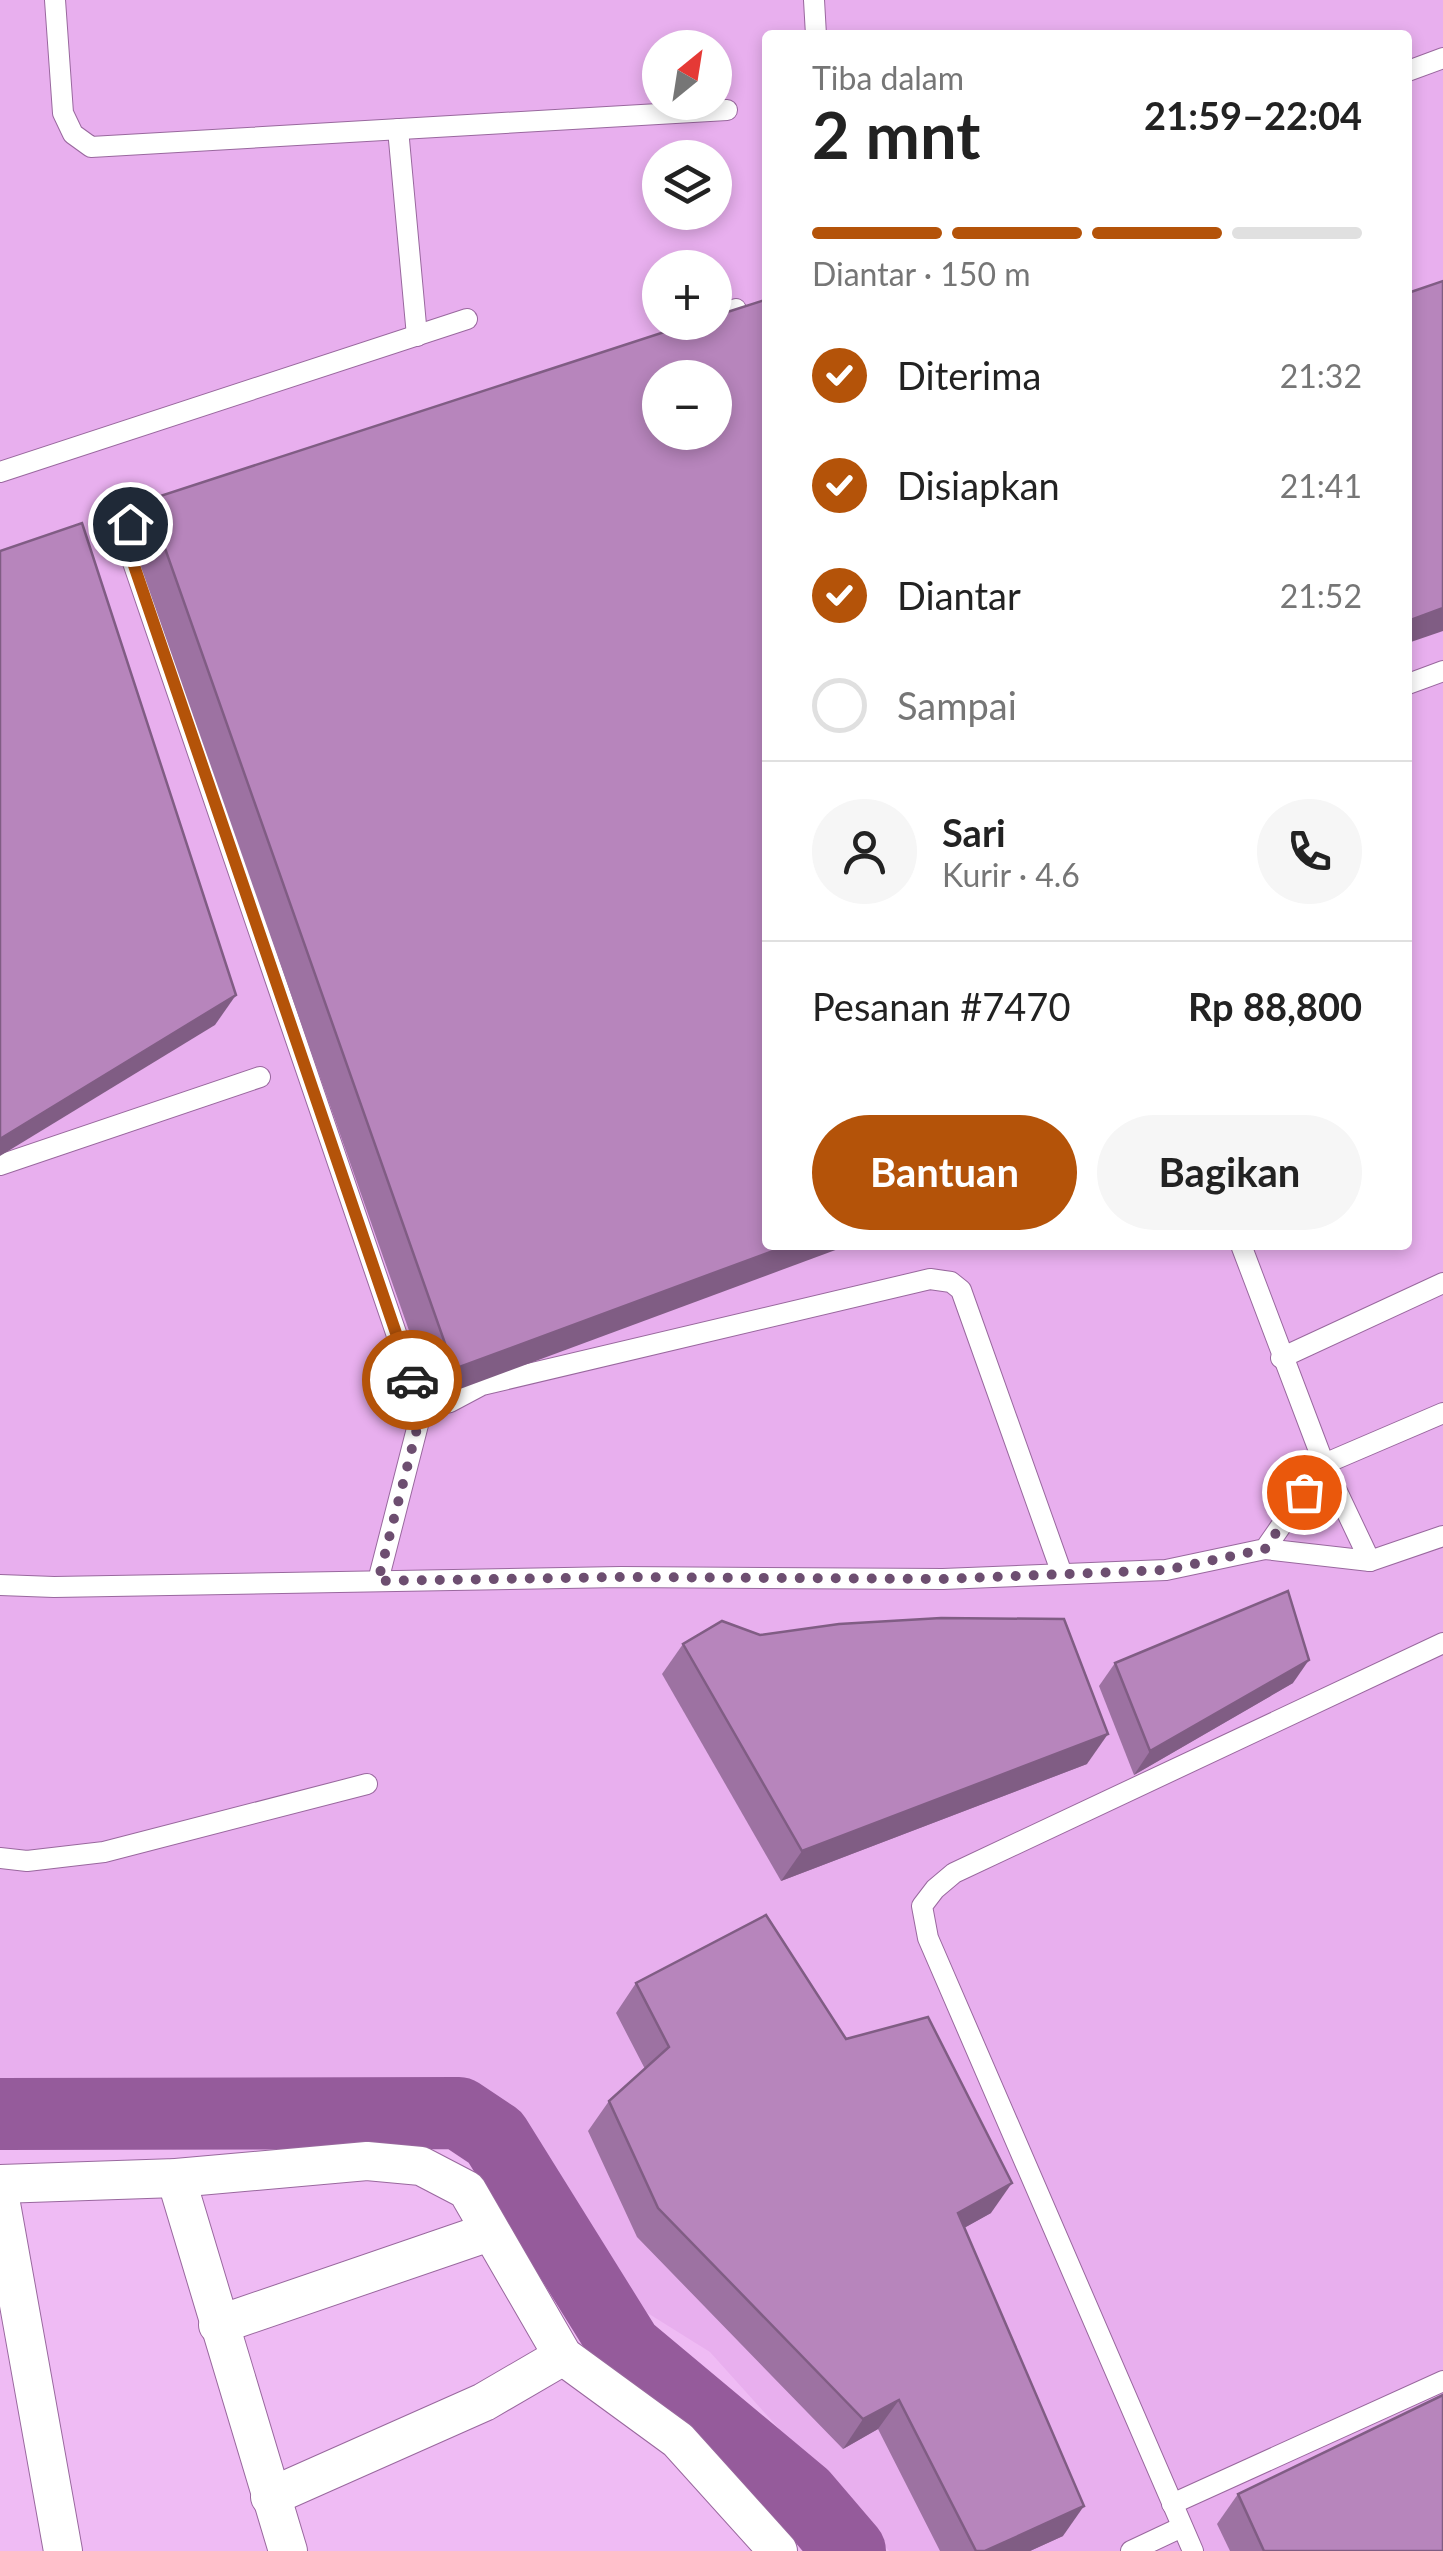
<!DOCTYPE html>
<html lang="id">
<meta charset="utf-8">
<style>
body{margin:0;font-family:Lato,sans-serif;background:#f6f6f6;color:#222;height:100vh;display:flex;flex-direction:column;font-size:38px;white-space:nowrap}
*{box-sizing:border-box;margin:0}
p{font-size:32px;color:#767676}
.icon{flex:none;width:55px;height:55px;fill:none;stroke:currentColor;stroke-width:2;stroke-linecap:round;stroke-linejoin:round}
.map{position:relative;flex:1;overflow:hidden}
.panel{position:absolute;left:762px;top:30px;width:650px;height:1220px;display:flex;flex-direction:column;background:#fff;border-radius:10px;box-shadow:0 5px 15px #0003}
.panel>*{flex:none}
.needle{width:65px;rotate:30deg}
.controls{position:absolute;left:642px;top:30px;display:grid;gap:20px}
.controls a{display:grid;place-items:center;width:90px;height:90px;border-radius:50%;background:#fff;box-shadow:0 5px 15px #0003;font-size:50px}
.pin{position:absolute;display:grid;place-items:center;width:85px;height:85px;color:#fff;margin:-42px;border:5px solid #fff;border-radius:50%;box-shadow:0 2px 10px #0007}
.courier{position:absolute;display:grid;place-items:center;width:100px;height:100px;margin:-50px;border:8px solid #b45309;border-radius:50%;background:#fff;color:#222;box-shadow:0 2px 12px #0007}
.head em{font-style:normal;font-weight:700}
.head div{display:flex;flex-direction:column-reverse}
.head{display:flex;align-items:center;justify-content:space-between;height:170px;padding:0 50px}
h1{font-size:65px;font-weight:700;line-height:75px}
.bar{display:grid;grid-template-columns:repeat(4,1fr);gap:15px 10px;align-content:center;height:120px;padding:0 50px}
.bar i{height:12px;border-radius:8px;background:#e0e0e0}
.bar .active{background:#b45309}
.bar p{grid-column:span 4}
.line{display:flex;align-items:center;gap:25px;padding:0 50px;border-top:2px solid #e0e0e0}
.line div{flex:1}
.round{display:grid;place-items:center;flex:none;width:105px;height:105px;border-radius:52px;background:#f6f6f6}
ol{padding:0 50px;list-style:none}
li{display:flex;align-items:center;gap:30px;height:110px}
li p{margin-inline-start:auto}
li .icon{padding:10px;border-radius:50%;background:#b45309;color:#fff;stroke-width:4}
li:last-child{color:#767676}
li i{width:55px;height:55px;border:5px solid #e0e0e0;border-radius:50%}
.primary-button{display:flex;gap:20px;margin-top:auto;padding:20px 50px}
.primary-button a{flex:1;height:115px;border-radius:60px;background:#b45309;color:#fff;font-size:40px;font-weight:700;line-height:115px;text-align:center}
.primary-button a+a{background:#f6f6f6;color:#222}
.map>svg:first-child{display:block}
.built{fill:#e8afee;fill-rule:evenodd}
.lines{fill:none;stroke-linecap:round;stroke-linejoin:round}
.river{stroke:#955b9b;stroke-width:72}
.lane-casing{stroke:#99689e;stroke-width:22}
.street-casing{stroke:#99689e;stroke-width:40}
.lane{stroke:#fff;stroke-width:20}
.street{stroke:#fff;stroke-width:38}
.wall{fill:#9d72a2}
.shaded-wall{fill:#805d84}
.building{fill:#b785bc;stroke:#805d84;stroke-width:2.5;fill-rule:evenodd}
.done{stroke:#6d4e70;stroke-width:10;stroke-dasharray:0 18}
.route{stroke:#b45309;stroke-width:12}
</style>
<div class="map">
<svg width="1443" height="2551" viewBox="0 0 1443 2551">
<rect width="100%" height="100%" fill="#efbbf4"/>
<path class="built" d="M0,0H1443V2551H889L710,2352L617,2294L523,2123L439,2078H0ZM768,35H1408V1245H768ZM660,48H715V102H660ZM660,158H715V212H660ZM660,268H715V322H660ZM660,378H715V432H660Z"/>
<g class="lines">
<polyline class="river" points="0,2114 459,2113 495,2137 627,2349 803,2496 850,2551"/>
<defs>
<g id="lane">
<polyline points="55,0 63,113 73,134 91,147 727,110"/>
<polyline points="814,0 816,35"/>
<polyline points="1408,71 1443,58"/>
<polyline points="398,129 417,336"/>
<polyline points="715,317 736,309"/>
<polyline points="0,472 467,319"/>
<path d="M156,515C140,521 125,522 126,542L422,1409"/>
<polyline points="1408,684 1443,671"/>
<polyline points="0,1165 260,1077"/>
<polyline points="1241,1245 1324,1464 1370,1561"/>
<polyline points="1281,1358 1443,1283"/>
<polyline points="1265,1549 1370,1561 1443,1536"/>
<polyline points="378,1581 422,1409 450,1402 482,1385 930,1279 951,1282 961,1290 1062,1574"/>
<polyline points="0,1585 54,1587 621,1577 943,1579 1166,1570 1265,1549 1324,1464 1443,1413"/>
<polyline points="0,1858 27,1861 104,1852 367,1784"/>
<polyline points="1172,2504 1443,2381"/>
<polyline points="1131,2551 1182,2527"/>
<polyline points="1193,2551 928,1938 922,1906 935,1889 954,1873 1443,1643"/>
</g>
<g id="street">
<polyline points="176,2178 288,2551"/>
<polyline points="0,2184 176,2178 367,2161 421,2166 467,2190 563,2356 678,2440 778,2551"/>
<polyline points="0,2198 63,2551"/>
<polyline points="218,2325 489,2232"/>
<polyline points="270,2497 484,2402 563,2356"/>
</g>
</defs>
<use href="#lane" class="lane-casing"/>
<use href="#street" class="street-casing"/>
<use href="#lane" class="lane"/>
<use href="#street" class="street"/>
</g>
<g class="wall">
<polygon points="148,500 768,1245 433,1399 128,530"/>
<polygon points="683,1644 1087,1764 781,1881 662,1674"/>
<polygon points="1115,1663 1293,1683 1134,1775 1099,1686"/>
<polygon points="636,1983 846,2039 991,2213 964,2228 1063,2536 1030,2551 940,2551 878,2429 843,2449 637,2237 588,2131 609,2101 645,2069 616,2013"/>
<polygon points="1238,2494 1443,2551 1230,2551 1217,2524"/>
</g>
<g class="shaded-wall">
<polygon points="1443,608 1443,631 1408,643 1408,621"/>
<polygon points="236,995 215,1025 0,1156 0,1139"/>
<polygon points="789,1245 849,1245 433,1399 454,1369"/>
<polygon points="1309,1660 1293,1683 1134,1775 1150,1751"/>
<polygon points="1108,1734 1087,1764 781,1881 802,1851"/>
<polygon points="1012,2183 991,2213 937,2243 958,2213"/>
<polygon points="899,2400 878,2429 843,2449 863,2419"/>
<polygon points="1084,2506 1063,2536 1030,2551 985,2551"/>
</g>
<g class="building">
<polygon points="1443,281 1443,608 1408,621 1408,293"/>
<path d="M768,299V1245H789L454,1369L148,500L695,322H715V316ZM660,378H715V432H660Z"/>
<polygon points="82,523 236,995 0,1139 0,551"/>
<polygon points="1288,1591 1309,1660 1150,1751 1115,1663"/>
<polygon points="941,1618 1064,1619 1108,1734 802,1851 683,1644 722,1621 760,1635 839,1624"/>
<polygon points="766,1915 846,2039 928,2017 1012,2183 958,2213 1084,2506 985,2551 976,2551 899,2400 863,2419 658,2208 609,2101 669,2047 636,1983"/>
<polygon points="1443,2395 1443,2551 1264,2551 1238,2494"/>
</g>
<g class="lines">
<polyline class="done" points="412,1380 422,1409 378,1581 622,1577 943,1579 1166,1570 1265,1549 1304,1492"/>
<polyline class="route" points="130,524 126,531 126,542 412,1380"/>
</g>
</svg>
<div class="controls">
<a><svg class="needle" viewBox="-14 -14 28 28"><path d="M0-13l5 13h-10z" fill="#e53935"/><path d="M0 13l5-13h-10z" fill="#767676"/></svg></a>
<a><svg class="icon" aria-label="layers" viewBox="0 0 24 24"><path d="M12 4l9 5-9 5-9-5zM3 14l9 5 9-5"/></svg></a>
<a>+</a>
<a>−</a>
</div>
<div class="pin" style="left:1304px;top:1492px;background:#ea580c"><svg class="icon" aria-label="bag" viewBox="0 0 24 24"><path d="M5 8h14l-1 12H6zM9 8a3 3 0 0 1 6 0"/></svg></div>
<div class="pin" style="left:130px;top:524px;background:#1f2937"><svg class="icon" aria-label="home" viewBox="0 0 24 24"><path d="M3 11l9-7 9 7M6 9v11h12V9"/></svg></div>
<div class="courier" style="left:412px;top:1380px"><svg class="icon" aria-label="car" viewBox="0 0 24 24"><path d="M5 17H2v-5l4-1 3-4h7l3 4 3 1v5h-3M9 17h6M6 11h13"/><circle cx="7" cy="17" r="2"/><circle cx="17" cy="17" r="2"/></svg></div>
<section class="panel">
<div class="head"><div><h1>2 mnt</h1><p>Tiba dalam</p></div><em>21:59–22:04</em></div>
<div class="bar"><i class="active"></i><i class="active"></i><i class="active"></i><i></i><p>Diantar · 150 m</p></div>
<ol>
<li><svg class="icon" aria-label="check" viewBox="0 0 24 24"><path d="M5 12l5 5 9-10"/></svg>Diterima<p>21:32</p></li>
<li><svg class="icon" aria-label="check" viewBox="0 0 24 24"><path d="M5 12l5 5 9-10"/></svg>Disiapkan<p>21:41</p></li>
<li><svg class="icon" aria-label="check" viewBox="0 0 24 24"><path d="M5 12l5 5 9-10"/></svg>Diantar<p>21:52</p></li>
<li><i></i>Sampai</li>
</ol>
<div class="line" style="height:180px"><a class="round"><svg class="icon" aria-label="person" viewBox="0 0 24 24"><circle cx="12" cy="8" r="4"/><path d="M4 21q1-7 8-7t8 7"/></svg></a><div><b>Sari</b><p>Kurir · 4.6</p></div><a class="round"><svg class="icon" aria-label="phone" viewBox="0 0 24 24"><path d="M5 4h4l2 5-3 2q2 4 5 5l2-3 5 2v4C11 20 4 13 5 4z"/></svg></a></div>
<div class="line" style="height:130px"><div>Pesanan #7470</div><b>Rp 88,800</b></div>
<div class="primary-button"><a>Bantuan</a><a>Bagikan</a></div>
</section>
</div>
